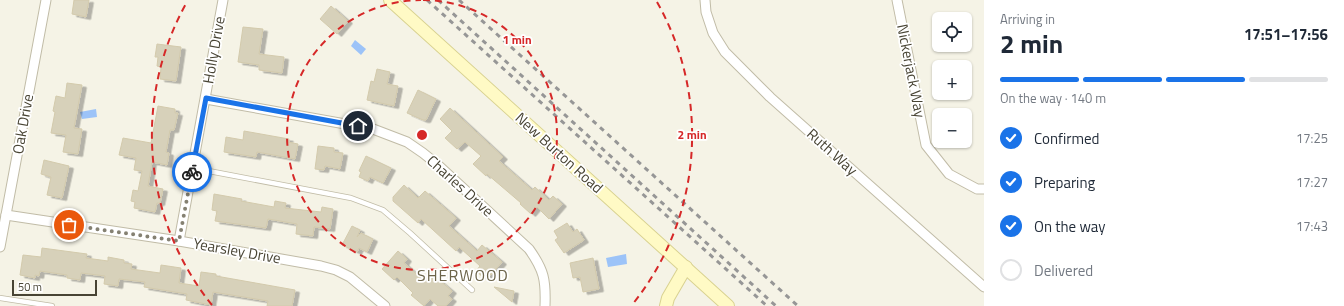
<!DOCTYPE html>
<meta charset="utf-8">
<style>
body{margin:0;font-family:"Titillium Web",sans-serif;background:#f2f2f3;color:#1f2937;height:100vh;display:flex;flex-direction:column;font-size:15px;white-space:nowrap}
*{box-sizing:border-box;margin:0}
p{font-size:13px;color:#747a83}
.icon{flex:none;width:22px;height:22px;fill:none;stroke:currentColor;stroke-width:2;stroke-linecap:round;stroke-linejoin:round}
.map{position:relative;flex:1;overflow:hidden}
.side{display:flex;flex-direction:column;background:#fff;width:360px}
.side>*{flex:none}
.fabs{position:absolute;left:932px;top:12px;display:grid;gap:8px}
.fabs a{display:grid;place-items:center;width:40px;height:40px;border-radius:6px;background:#fff;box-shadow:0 1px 3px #0004;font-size:20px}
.scale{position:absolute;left:12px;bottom:10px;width:85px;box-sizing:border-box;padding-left:4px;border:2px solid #484434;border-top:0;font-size:11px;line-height:14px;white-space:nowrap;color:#484434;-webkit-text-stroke:3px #fff;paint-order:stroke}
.pin{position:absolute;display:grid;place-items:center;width:34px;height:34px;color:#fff;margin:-17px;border:2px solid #fff;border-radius:50%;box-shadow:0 1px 4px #0007}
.courier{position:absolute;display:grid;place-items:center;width:40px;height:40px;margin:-20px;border:3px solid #1a73e8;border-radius:50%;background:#fff;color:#222;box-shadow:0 1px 5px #0007}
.head em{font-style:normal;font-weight:700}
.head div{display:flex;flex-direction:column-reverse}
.head{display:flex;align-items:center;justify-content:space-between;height:68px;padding:0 16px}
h1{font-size:26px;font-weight:700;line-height:30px}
.bar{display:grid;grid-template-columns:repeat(4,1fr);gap:6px 4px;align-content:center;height:48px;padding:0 16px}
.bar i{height:5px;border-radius:3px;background:#e0e1e3}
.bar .selected{background:#1a73e8}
.bar p{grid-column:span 4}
ol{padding:0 16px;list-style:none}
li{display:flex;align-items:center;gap:12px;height:44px}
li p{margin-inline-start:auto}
li .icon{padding:4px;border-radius:50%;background:#1a73e8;color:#fff;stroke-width:4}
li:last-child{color:#747a83}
li i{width:22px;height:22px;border:2px solid #e0e1e3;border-radius:50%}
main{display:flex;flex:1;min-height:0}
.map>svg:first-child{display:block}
.water{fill:#9cc3f8}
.building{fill:#d7d1ba;stroke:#d3caac;filter:url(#shadow)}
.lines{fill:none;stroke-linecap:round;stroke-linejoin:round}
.lane-casing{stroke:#c1bca7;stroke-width:6}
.street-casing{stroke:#c1bca7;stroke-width:11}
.secondary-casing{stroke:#d9d291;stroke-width:14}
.lane{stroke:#fff;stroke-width:4.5}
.street{stroke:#fff;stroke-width:9}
.secondary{stroke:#fffac5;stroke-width:12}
.rail{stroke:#969696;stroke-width:3;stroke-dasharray:5 5;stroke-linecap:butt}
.done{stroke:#858172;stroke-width:4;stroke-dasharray:0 7.2}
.route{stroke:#1a73e8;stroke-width:5}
.ring{fill:none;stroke:#d62828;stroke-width:2;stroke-dasharray:7 5}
.labels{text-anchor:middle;stroke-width:3.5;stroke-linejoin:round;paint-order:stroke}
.street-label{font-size:15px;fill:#484434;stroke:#fff}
.neighbourhood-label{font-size:16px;letter-spacing:1px;fill:#6c644a;stroke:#fff}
.centre{fill:#d62828;stroke:#fff;stroke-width:2}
.ring-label{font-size:12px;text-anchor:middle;font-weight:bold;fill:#d62828;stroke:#fff;stroke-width:3.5;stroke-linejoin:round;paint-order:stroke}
</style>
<main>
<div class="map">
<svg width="984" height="306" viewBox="0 0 984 306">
<defs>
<filter id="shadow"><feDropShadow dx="4.5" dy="2.5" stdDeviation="0" flood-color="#0004"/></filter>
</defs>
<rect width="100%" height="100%" fill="#f5f3e6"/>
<g class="water">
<polygon points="355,40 366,49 361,55 351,46"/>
<polygon points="96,109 97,117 82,119 80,112"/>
<polygon points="626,254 627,264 608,267 606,258"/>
</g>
<g class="building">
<polygon points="74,0 89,0 86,17 72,14"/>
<polygon points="331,6 348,21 337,34 320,19"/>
<polygon points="243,27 263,29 259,54 284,57 282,73 259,70 259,65 238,62"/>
<polygon points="157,44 181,47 176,81 160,79 161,67 157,66 158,57 155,57"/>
<polygon points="377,69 390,72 387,84 398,86 394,106 367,100 371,81 374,82"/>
<polygon points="67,83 82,85 74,128 82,129 78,154 63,152 66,135 51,133 55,112 53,111 56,96 65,98"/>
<polygon points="418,90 436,99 426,120 423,120 407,113"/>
<polygon points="158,106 175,109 175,113 178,113 174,130 170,130 166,152 169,153 167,165 152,162 148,186 163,189 160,203 157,203 155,212 134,208 135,202 131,201 133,190 138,191 142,171 134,170 136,158 119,155 123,138 151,143"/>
<polygon points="450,108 503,157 499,161 532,190 535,187 549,200 553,196 562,204 549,219 537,207 531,214 520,204 521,203 487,174 486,176 473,164 481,156 465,142 457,149 445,138 452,131 440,119"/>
<polygon points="244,131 289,139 288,142 298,144 295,159 257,152 256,157 224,152 226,137 243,140"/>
<polygon points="318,146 334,148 334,152 343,153 340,169 325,166 324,170 315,169"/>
<polygon points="366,156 391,168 383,183 370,177 368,181 359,177 361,172 359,171"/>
<polygon points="44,160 69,166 62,198 47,195 51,177 41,174"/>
<polygon points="404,185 418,198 425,191 456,218 449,226 477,251 482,245 502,262 491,275 489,274 485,279 476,271 480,266 459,247 456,251 421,219 418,223 393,201 393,197"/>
<polygon points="214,194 242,199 241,201 274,207 275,201 286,203 285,208 321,212 322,207 333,209 330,229 314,227 313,236 296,234 297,224 268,219 266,228 215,221 217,211 212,210"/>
<polygon points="567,223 573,232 577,229 584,240 564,253 555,240 558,238 554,231"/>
<polygon points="352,226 360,230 357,237 361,233 373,239 367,252 359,248 357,252 342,245"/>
<polygon points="42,248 87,254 86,258 108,261 108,257 124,260 124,263 132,264 131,269 160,273 161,265 181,268 179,283 199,286 201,272 216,274 216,276 295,290 292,306 267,306 268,301 213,292 211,305 186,300 187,294 144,287 145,282 119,279 118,286 104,284 105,276 81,273 80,280 67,278 67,275 40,271 39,276 35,275 35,278 20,275 23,255 41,257"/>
<polygon points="398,251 407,259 404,263 424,281 431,273 452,291 448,296 452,299 446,306 438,306 430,299 424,306 411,295 413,293 397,277 394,280 382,269"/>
<polygon points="593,258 599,289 583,292 580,277 573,278 570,263"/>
<polygon points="494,287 514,291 512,302"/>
</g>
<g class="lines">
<defs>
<g id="lane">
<polyline points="193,168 351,198 383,210 410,233 472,290"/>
<polyline points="0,298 52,306"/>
</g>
<g id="street">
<polyline points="705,0 706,12 713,33 725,52 770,97 984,287"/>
<polyline points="897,0 926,145 949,174 977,189 984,189"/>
<path d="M206,99L373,129L407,142L423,153L438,165L529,249C544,270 546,280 545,306"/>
<polyline points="6,215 179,241 321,266 336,270 350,277 385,306"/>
<polyline points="179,241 223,0"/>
<polyline points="0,247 46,0"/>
</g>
<g id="secondary">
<polyline points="390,0 728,306"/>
<polyline points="666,306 668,298 686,267"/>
</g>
</defs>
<use href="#lane" class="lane-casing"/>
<use href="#street" class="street-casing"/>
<use href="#secondary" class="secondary-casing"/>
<use href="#lane" class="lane"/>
<use href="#street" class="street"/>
<use href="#secondary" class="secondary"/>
<g class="rail">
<polyline points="427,0 767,306"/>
<polyline points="438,0 776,306"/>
<polyline points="459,0 798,306"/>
</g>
</g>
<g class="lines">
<polyline class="done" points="69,225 179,241 192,172"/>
<polyline class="route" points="192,172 206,98 358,126"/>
</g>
<g class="ring">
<path d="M423 0A135 135 0 1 1 421 0"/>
<path d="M212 305A270 270 0 0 1 187 2M657 2A270 270 0 0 1 632 305"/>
</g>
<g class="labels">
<g class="street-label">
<text transform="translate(214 50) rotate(-80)" y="5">Holly Drive</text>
<text transform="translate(911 71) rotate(79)" y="5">Nickerjack Way</text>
<text transform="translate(23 124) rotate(-80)" y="5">Oak Drive</text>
<text transform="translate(832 152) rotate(42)" y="5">Ruth Way</text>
<text transform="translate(559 153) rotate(42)" y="5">New Burton Road</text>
<text transform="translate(460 186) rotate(42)" y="5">Charles Drive</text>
<text transform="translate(237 251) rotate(10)" y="5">Yearsley Drive</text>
</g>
<g class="neighbourhood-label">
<text x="463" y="281">SHERWOOD</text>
</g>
</g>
<circle cx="422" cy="135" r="6" class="centre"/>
<g class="ring-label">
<text x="517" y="44">1 min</text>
<text x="692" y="139">2 min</text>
</g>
</svg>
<div class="fabs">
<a><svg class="icon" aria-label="locate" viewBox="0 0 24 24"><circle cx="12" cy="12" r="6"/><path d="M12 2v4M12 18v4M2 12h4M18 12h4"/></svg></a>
<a>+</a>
<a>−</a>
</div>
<div class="scale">50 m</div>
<div class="pin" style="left:69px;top:225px;background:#ea580c"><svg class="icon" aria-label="bag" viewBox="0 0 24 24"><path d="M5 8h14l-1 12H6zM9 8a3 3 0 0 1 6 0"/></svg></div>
<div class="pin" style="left:358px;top:126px;background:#1f2937"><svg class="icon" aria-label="home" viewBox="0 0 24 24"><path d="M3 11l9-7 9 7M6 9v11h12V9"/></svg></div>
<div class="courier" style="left:192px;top:172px"><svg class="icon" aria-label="bike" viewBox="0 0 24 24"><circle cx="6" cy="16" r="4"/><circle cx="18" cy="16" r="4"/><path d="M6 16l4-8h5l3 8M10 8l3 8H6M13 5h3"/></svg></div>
</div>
<section class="side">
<div class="head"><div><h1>2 min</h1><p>Arriving in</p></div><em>17:51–17:56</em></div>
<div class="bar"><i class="selected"></i><i class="selected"></i><i class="selected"></i><i></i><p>On the way · 140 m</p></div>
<ol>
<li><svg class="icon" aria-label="check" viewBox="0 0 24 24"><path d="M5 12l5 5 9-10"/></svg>Confirmed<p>17:25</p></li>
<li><svg class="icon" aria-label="check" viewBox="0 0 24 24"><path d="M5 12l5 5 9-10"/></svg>Preparing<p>17:27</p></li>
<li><svg class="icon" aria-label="check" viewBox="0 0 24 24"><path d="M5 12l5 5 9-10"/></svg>On the way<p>17:43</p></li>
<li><i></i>Delivered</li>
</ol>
</section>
</main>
